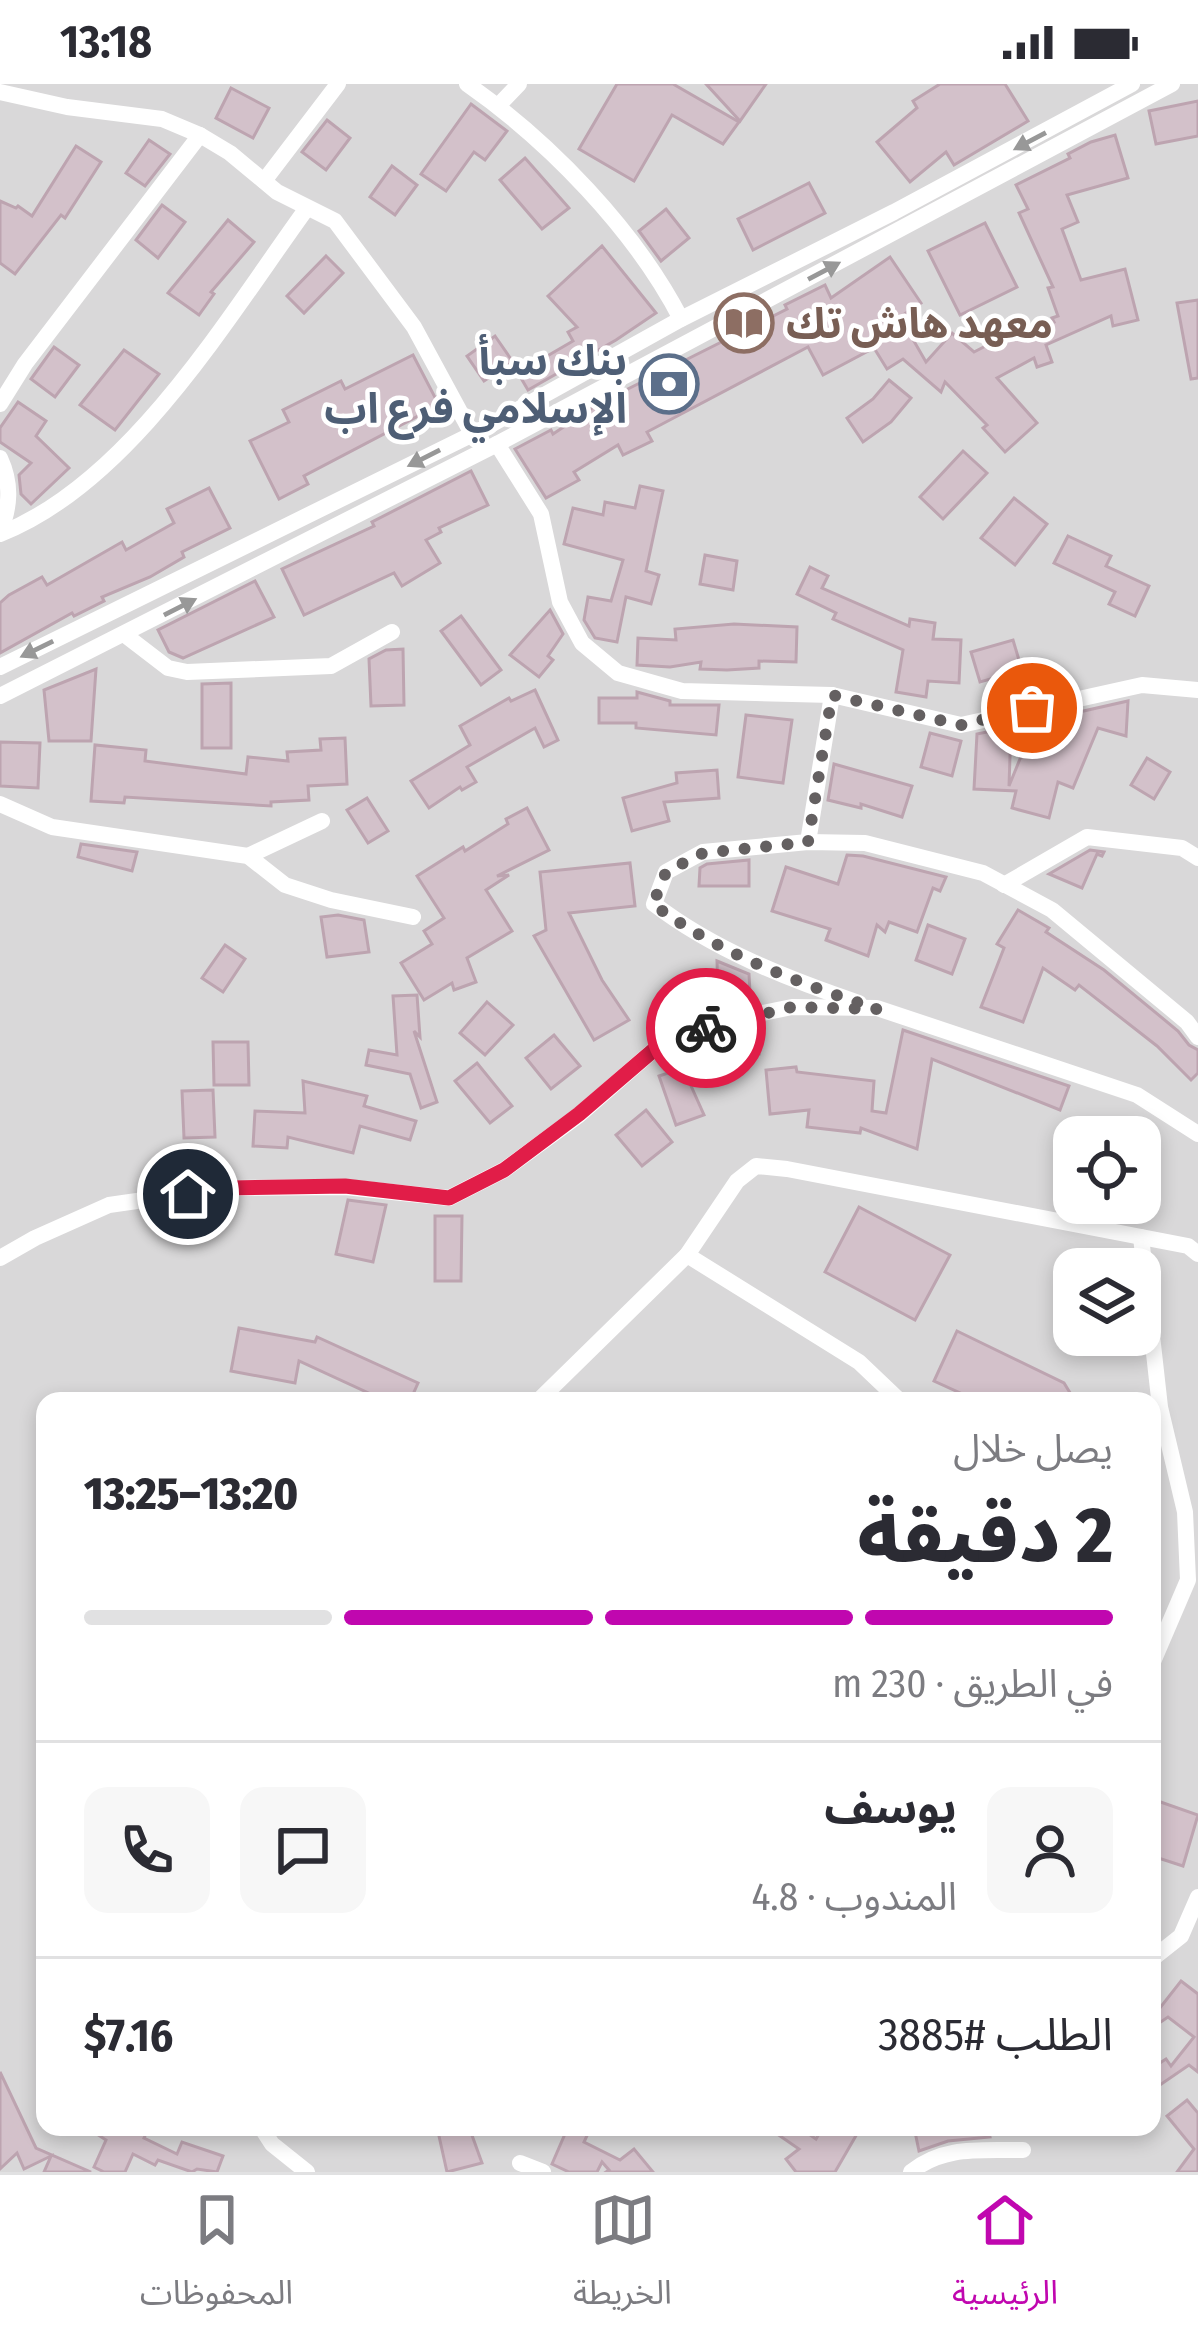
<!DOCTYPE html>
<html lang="ar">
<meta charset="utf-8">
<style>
body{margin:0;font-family:"Fira Sans Condensed","Noto Sans Arabic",sans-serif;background:#f7f7f7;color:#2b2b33;direction:rtl;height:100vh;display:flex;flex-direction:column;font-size:45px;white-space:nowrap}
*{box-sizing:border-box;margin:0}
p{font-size:39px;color:#7c7c81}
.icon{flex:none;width:66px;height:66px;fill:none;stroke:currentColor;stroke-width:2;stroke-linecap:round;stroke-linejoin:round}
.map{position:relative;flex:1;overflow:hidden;direction:ltr}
.details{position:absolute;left:36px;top:1308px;width:1125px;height:744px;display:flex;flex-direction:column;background:#fff;border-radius:24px;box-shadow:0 6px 18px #0003;direction:rtl}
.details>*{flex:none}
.tools{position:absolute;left:1053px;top:1032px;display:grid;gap:24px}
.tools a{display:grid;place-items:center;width:108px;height:108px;border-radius:24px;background:#fff;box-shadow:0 6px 18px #0003;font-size:60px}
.pin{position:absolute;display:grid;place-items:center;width:102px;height:102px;color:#fff;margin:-51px;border:6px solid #fff;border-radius:50%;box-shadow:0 3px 12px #0007}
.courier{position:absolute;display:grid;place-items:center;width:120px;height:120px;margin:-60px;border:9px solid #e11d48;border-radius:50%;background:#fff;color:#222;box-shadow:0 3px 15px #0007}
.headline em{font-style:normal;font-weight:800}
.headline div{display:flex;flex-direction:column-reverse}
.headline{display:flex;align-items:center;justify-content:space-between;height:204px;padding:0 48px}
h1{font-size:78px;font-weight:800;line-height:90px}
.bar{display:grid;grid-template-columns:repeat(4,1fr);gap:18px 12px;align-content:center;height:144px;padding:0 48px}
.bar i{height:15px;border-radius:9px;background:#e1e1e2}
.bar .selected{background:#c007af}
.bar p{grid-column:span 4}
.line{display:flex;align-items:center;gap:30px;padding:0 48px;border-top:3px solid #e1e1e2}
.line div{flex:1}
.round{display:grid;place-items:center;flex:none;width:126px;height:126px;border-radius:24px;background:#f7f7f7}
.status{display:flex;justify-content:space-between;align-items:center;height:84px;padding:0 60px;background:#fff;direction:ltr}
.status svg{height:33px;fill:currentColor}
.tabs{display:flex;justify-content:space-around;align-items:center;height:168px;border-top:3px solid #e1e1e2;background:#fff;font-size:33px;color:#7c7c81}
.tabs a{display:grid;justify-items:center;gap:6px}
.tabs .selected{color:#c007af}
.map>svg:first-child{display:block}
.residential{fill:#d9d8d9;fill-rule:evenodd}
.building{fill:#d3c1ca;stroke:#bda4b0;stroke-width:3}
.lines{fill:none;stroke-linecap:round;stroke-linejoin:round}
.minor{stroke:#fff;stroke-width:16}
.oneway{fill:#989898}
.done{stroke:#646061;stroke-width:12;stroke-dasharray:0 21.6}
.route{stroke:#e11d48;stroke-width:15}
.labels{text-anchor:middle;stroke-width:9;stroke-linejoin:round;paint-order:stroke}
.education-label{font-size:42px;font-weight:bold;fill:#785e54;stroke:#fff;text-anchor:start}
.service-label{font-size:42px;font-weight:bold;fill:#4e5e75;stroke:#fff;text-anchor:end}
</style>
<div class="status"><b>13:18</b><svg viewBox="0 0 49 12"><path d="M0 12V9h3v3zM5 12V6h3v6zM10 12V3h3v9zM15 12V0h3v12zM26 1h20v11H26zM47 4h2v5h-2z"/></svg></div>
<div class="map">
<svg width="1198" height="2088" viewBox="0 0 1198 2088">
<rect width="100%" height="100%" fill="#ece1e4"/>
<path class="residential" d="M0,0H1198V2088H0ZM1074,1053H1140V1119H1074ZM1074,1185H1140V1251H1074ZM45,1317H1152V2043H45Z"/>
<g class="building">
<polygon points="617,0 673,0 739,38 723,60 672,31 634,97 579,65"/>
<polygon points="706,0 766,0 740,37"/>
<polygon points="940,0 1005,0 1028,37 954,81 946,68 910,98 877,58 917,24 913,17"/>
<polygon points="231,4 269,24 253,54 216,34"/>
<polygon points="1198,17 1198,52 1156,60 1149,27"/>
<polygon points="471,20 507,47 485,76 474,68 446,107 421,90"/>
<polygon points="327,36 350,54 326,86 302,68"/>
<polygon points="1115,51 1128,94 1067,111 1078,138 1062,145 1081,196 1125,185 1138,236 1113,242 1111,232 1046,261 1052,278 1037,283 1034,274 997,294 1037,339 1005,368 983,344 987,341 945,298 941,308 903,275 887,285 874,264 823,291 808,263 647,348 652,357 623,371 618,361 574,388 579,396 546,414 515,365 551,346 553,350 598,320 787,225 785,221 825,201 831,214 890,173 921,219 900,233 926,278 952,249 974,268 1005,252 1054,238 1052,234 1058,232 1048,204 1053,203 1019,129 1028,125 1016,101 1070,74 1068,70 1091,58"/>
<polygon points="149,56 170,70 145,102 126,89"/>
<polygon points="76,62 101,78 65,134 61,131 15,190 0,179 0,117 16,124 18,122 32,132"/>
<polygon points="525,74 569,124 542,145 500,96"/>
<polygon points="392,82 417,101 395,131 370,113"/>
<polygon points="809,99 825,129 753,166 738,135"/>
<polygon points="162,121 185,138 158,174 136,156"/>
<polygon points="666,125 689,154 661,177 639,147"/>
<polygon points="228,136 254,158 211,208 214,210 199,231 168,209"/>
<polygon points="985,139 1017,203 960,231 928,167"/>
<polygon points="602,162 656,229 616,256 528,306 518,289 573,257 568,248 577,243 548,212"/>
<polygon points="326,172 343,189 304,229 287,212"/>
<polygon points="1198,216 1198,294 1191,295 1177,219"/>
<polygon points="495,252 513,278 484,297 467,272"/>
<polygon points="54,263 79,281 55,313 31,295"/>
<polygon points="124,266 159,290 115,346 80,321"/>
<polygon points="413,271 439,321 304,392 308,400 279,415 250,357 289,338 283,326 341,297 345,305"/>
<polygon points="889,296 911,314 891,338 863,358 847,334 873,315"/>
<polygon points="18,318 46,337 36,352 69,384 31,420 21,410 19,391 31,379 0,358 0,344"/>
<polygon points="963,367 987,389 943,435 920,413"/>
<polygon points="471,387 488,421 439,444 441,448 426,456 440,479 402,502 394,489 304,531 282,485 374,442 372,438"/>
<polygon points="640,402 663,407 646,487 659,491 651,520 626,513 617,558 595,554 584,536 588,513 611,517 623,476 564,460 573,424 603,431 605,418 635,424"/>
<polygon points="209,404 230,444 182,468 184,473 150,493 102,513 104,517 74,532 72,529 0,569 0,519 9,511 42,493 47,501 122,458 126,466 174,439 167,425"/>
<polygon points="1014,414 1047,440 1015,481 981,454"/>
<polygon points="1068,452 1111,472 1106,482 1149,502 1135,532 1109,520 1115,508 1054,479"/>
<polygon points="705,471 737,477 733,506 700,500"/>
<polygon points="810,483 828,492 822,504 909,542 910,535 935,539 933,555 961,556 959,599 928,597 926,613 896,608 903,566 833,535 836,529 797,510"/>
<polygon points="255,497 274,533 183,574 169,568 158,546"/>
<polygon points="550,526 563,550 548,572 553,576 539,593 510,571"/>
<polygon points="461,532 501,586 481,601 441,547"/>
<polygon points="734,540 797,543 796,578 759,577 759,584 727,586 700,585 701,578 670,583 637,581 638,554 676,556 675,545"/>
<polygon points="1013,556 1022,586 980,598 971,568"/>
<polygon points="403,565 404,621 371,622 369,575 386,566"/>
<polygon points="96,585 91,657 49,657 44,606"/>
<polygon points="231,599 231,664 202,664 202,600"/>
<polygon points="535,606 558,656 544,663 535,644 467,683 476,698 462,706 460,703 429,724 411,697 470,661 460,642 509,614 511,617"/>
<polygon points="637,608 670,617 670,621 719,621 716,651 636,644 636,639 599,639 599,614 637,614"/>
<polygon points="1128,617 1126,652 1098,644 1073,704 1058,698 1049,734 1012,724 1016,707 974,705 977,650 1011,643 1009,702 1035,638 1050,634 1068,642 1066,631"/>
<polygon points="746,631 792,636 783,699 738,693"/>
<polygon points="930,649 961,657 952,692 921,683"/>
<polygon points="345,654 347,700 308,702 309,716 271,718 271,722 125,713 124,719 91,717 95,661 146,666 145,677 246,690 248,673 288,677 287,668 321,666 320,655"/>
<polygon points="0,658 40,659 38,704 0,702"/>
<polygon points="1147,674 1170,688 1154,715 1131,701"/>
<polygon points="834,680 912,702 902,733 861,720 861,724 828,716"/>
<polygon points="717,686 719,714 664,718 669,737 632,747 623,714 677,699 676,689"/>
<polygon points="367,714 388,747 368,759 347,726"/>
<polygon points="527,724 549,766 497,792 509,791 486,806 512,847 467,874 476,898 454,906 452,899 424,916 401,879 432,860 424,847 444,834 417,792 463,763 465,767 508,740 506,735"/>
<polygon points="81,760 137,768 132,787 78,773"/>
<polygon points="1090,766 1104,768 1102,772 1097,770 1082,804 1049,790"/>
<polygon points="847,771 863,772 946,793 940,807 933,804 917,848 889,838 885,848 877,841 868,872 826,856 830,845 772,827 786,783 838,800"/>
<polygon points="749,776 749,802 699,802 700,784 707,780"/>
<polygon points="630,779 635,822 569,829 602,896 629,936 594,956 534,852 546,846 540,788"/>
<polygon points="1018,826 1049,844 1046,848 1104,886 1178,947 1189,961 1198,966 1198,989 1191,996 1157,962 1079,901 1075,906 1043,884 1023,938 981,923 1004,864 997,860"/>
<polygon points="338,831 364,836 369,868 327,873 321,833"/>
<polygon points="928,841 965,855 952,890 916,876"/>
<polygon points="225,861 245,875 223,908 202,894"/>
<polygon points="717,877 749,890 750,909 718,909"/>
<polygon points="417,911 420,953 414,947 437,1018 421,1024 410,990 366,981 369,966 397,971 393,912"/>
<polygon points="487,918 513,941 485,971 460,949"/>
<polygon points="754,944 759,970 724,976 723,972 682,981 679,968 728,949"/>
<polygon points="903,946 1069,1002 1060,1026 932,975 917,1065 861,1044 860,1049 807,1043 809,1026 770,1030 766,986 796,983 797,988 874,997 872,1027 886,1029"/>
<polygon points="554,951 580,982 551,1005 526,974"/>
<polygon points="213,958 248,958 249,1001 214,1001"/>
<polygon points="477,979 512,1022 490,1039 455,997"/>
<polygon points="683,984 704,1031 676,1041 659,992"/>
<polygon points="303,997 367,1012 364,1022 416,1037 410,1056 360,1042 353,1069 288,1053 287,1064 253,1062 255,1027 305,1029"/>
<polygon points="213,1006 215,1053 184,1054 182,1007"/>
<polygon points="646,1026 672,1058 642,1082 616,1051"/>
<polygon points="348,1116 386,1121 373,1178 336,1170"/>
<polygon points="859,1123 950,1171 915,1236 825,1188"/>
<polygon points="435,1132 462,1132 461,1197 435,1197"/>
<polygon points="239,1244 315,1258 317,1253 418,1299 410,1317 386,1317 299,1277 295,1299 231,1287"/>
<polygon points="957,1247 1064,1299 1075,1317 978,1317 934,1297"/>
<polygon points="1152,1715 1198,1731 1183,1782 1152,1772"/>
<polygon points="1181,1897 1198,1910 1198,1988 1189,1981 1157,2003 1152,1996 1152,1984 1166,1975 1171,1982 1194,1953 1168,1933 1152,1944 1152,1934"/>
<polygon points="0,1988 36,2064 91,2088 44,2088 51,2072 24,2085 17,2069 0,2085"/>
<polygon points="1187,2016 1198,2029 1198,2088 1177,2088 1194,2065 1167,2032"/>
<polygon points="86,2043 149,2043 144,2054 177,2070 182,2058 223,2072 217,2088 197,2085 192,2088 158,2076 155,2081 133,2070 125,2088 104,2088 94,2083 106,2056"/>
<polygon points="437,2043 469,2043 482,2079 447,2088"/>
<polygon points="568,2043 591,2043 584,2058 620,2076 634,2065 653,2088 606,2088 609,2086 602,2078 597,2088 569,2088 552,2080"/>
<polygon points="767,2043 799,2043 816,2055 823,2043 861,2043 835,2088 796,2088 786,2075 799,2065"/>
<polygon points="914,2043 988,2043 990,2053 948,2057 919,2067"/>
</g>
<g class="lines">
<g class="minor">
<path d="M467,0C549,57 635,146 681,235"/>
<polyline points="0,8 67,23 162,35 200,51 230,69 277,108 335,137 414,243 472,350"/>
<polyline points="498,22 519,0"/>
<polyline points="264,97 338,0"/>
<polyline points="0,320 25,280 200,51"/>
<polyline points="497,360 541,430 560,518 582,559 618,589 682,607 832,611 961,641 1142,601 1198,606"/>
<path d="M0,374C12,400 10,423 0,448"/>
<path d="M0,450C130,399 227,234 307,124"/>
<polyline points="125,551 168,584 187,588 331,582 392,548"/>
<polyline points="0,583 485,344 681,235 894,128 1132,0"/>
<polyline points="0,612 497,360 1172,0"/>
<polyline points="0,720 52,743 248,772 285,801 331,816 413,833"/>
<polyline points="808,758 832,611"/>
<polyline points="248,772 322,737"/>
<polyline points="1004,801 1087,753 1182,764 1198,774"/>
<path d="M859,919C788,895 714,866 654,820L666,788L703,768L808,758L865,759L983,789L1052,826L1187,938L1198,953"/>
<polyline points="1141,1153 1160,1323 1185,1428 1188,1496 1152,1580"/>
<polyline points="687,1171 859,1278 900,1317"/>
<polyline points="0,1174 35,1154 109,1121 227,1104 345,1103 449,1114 504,1086 579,1031 656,964 724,937 792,923 877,924 1137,1011 1198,1050"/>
<polyline points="538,1317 687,1171 737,1097 756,1082 787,1085 1188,1162 1198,1170"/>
<polyline points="1152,1875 1181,1852 1198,1813"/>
<polyline points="261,2043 272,2060 307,2088"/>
<polyline points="520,2079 543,2088"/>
<path d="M911,2088C944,2061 982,2067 1023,2066"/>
</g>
</g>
<defs><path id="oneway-solid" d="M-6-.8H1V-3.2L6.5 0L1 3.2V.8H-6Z" transform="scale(3)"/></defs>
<g class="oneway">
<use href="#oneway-solid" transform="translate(1030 57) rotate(152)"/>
<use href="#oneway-solid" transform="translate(824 187) rotate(-28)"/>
<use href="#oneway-solid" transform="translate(424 374) rotate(153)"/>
<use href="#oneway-solid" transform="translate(180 523) rotate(-27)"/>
<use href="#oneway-solid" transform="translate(37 565) rotate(154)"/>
</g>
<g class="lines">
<path class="done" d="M706,944L792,923L877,925C799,899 719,870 653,820L666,788L703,769L808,758L832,611L961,641L1032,624"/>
<polyline class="route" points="188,1110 227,1104 345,1102 449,1114 504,1086 579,1030 656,964 706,944"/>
</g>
<defs>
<symbol id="library-ring" viewBox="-11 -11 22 22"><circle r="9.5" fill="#fff" stroke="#8d6e63" stroke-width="1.5"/><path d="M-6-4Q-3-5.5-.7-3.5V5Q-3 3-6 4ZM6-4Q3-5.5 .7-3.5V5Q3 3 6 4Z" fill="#8d6e63"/></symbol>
<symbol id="bank-ring" viewBox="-11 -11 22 22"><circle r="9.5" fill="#fff" stroke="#5c6f8a" stroke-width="1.5"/><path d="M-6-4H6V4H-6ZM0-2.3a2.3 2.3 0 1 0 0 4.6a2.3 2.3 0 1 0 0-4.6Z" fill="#5c6f8a"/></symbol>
</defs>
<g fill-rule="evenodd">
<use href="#library-ring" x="711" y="206" width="66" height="66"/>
<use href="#bank-ring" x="636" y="267" width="66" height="66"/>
</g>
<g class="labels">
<g class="education-label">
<text x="786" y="254">معهد هاش تك</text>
</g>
<g class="service-label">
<text x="627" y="291">بنك سبأ<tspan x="627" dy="48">الإسلامي فرع اب</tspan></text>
</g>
</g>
</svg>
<div class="tools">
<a><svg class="icon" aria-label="locate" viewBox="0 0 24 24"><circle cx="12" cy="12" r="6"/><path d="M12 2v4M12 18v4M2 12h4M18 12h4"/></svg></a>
<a><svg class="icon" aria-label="layers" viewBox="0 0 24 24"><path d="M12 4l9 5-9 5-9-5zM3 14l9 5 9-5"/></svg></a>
</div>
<div class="pin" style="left:1032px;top:624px;background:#ea580c"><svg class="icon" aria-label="bag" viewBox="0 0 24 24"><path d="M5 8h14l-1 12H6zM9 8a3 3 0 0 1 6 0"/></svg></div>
<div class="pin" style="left:188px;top:1110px;background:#1f2937"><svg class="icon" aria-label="home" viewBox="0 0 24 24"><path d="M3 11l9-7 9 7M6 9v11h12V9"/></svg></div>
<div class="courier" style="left:706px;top:944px"><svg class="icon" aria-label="bike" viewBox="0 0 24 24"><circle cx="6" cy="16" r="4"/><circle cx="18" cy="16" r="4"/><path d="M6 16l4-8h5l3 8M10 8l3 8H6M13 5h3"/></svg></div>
<section class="details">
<div class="headline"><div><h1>2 دقيقة</h1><p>يصل خلال</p></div><em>13:20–13:25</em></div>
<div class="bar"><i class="selected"></i><i class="selected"></i><i class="selected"></i><i></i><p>في الطريق · 230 m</p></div>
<div class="line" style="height:216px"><a class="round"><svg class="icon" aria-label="person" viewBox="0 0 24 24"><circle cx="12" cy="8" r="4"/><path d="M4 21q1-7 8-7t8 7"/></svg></a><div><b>يوسف</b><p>المندوب · 4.8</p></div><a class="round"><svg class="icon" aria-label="chat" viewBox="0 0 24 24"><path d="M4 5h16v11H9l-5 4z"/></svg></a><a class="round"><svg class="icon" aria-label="phone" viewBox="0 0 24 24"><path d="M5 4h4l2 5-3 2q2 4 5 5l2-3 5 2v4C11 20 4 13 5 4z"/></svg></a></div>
<div class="line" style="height:156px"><div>الطلب #3885</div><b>$7.16</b></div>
</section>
</div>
<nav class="tabs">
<a class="selected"><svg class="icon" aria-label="home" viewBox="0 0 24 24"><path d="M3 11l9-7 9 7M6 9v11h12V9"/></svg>الرئيسية</a>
<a><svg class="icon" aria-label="map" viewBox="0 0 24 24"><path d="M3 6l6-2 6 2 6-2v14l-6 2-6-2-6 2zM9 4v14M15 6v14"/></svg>الخريطة</a>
<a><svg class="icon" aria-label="saved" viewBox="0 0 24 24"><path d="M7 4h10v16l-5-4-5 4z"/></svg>المحفوظات</a>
</nav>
